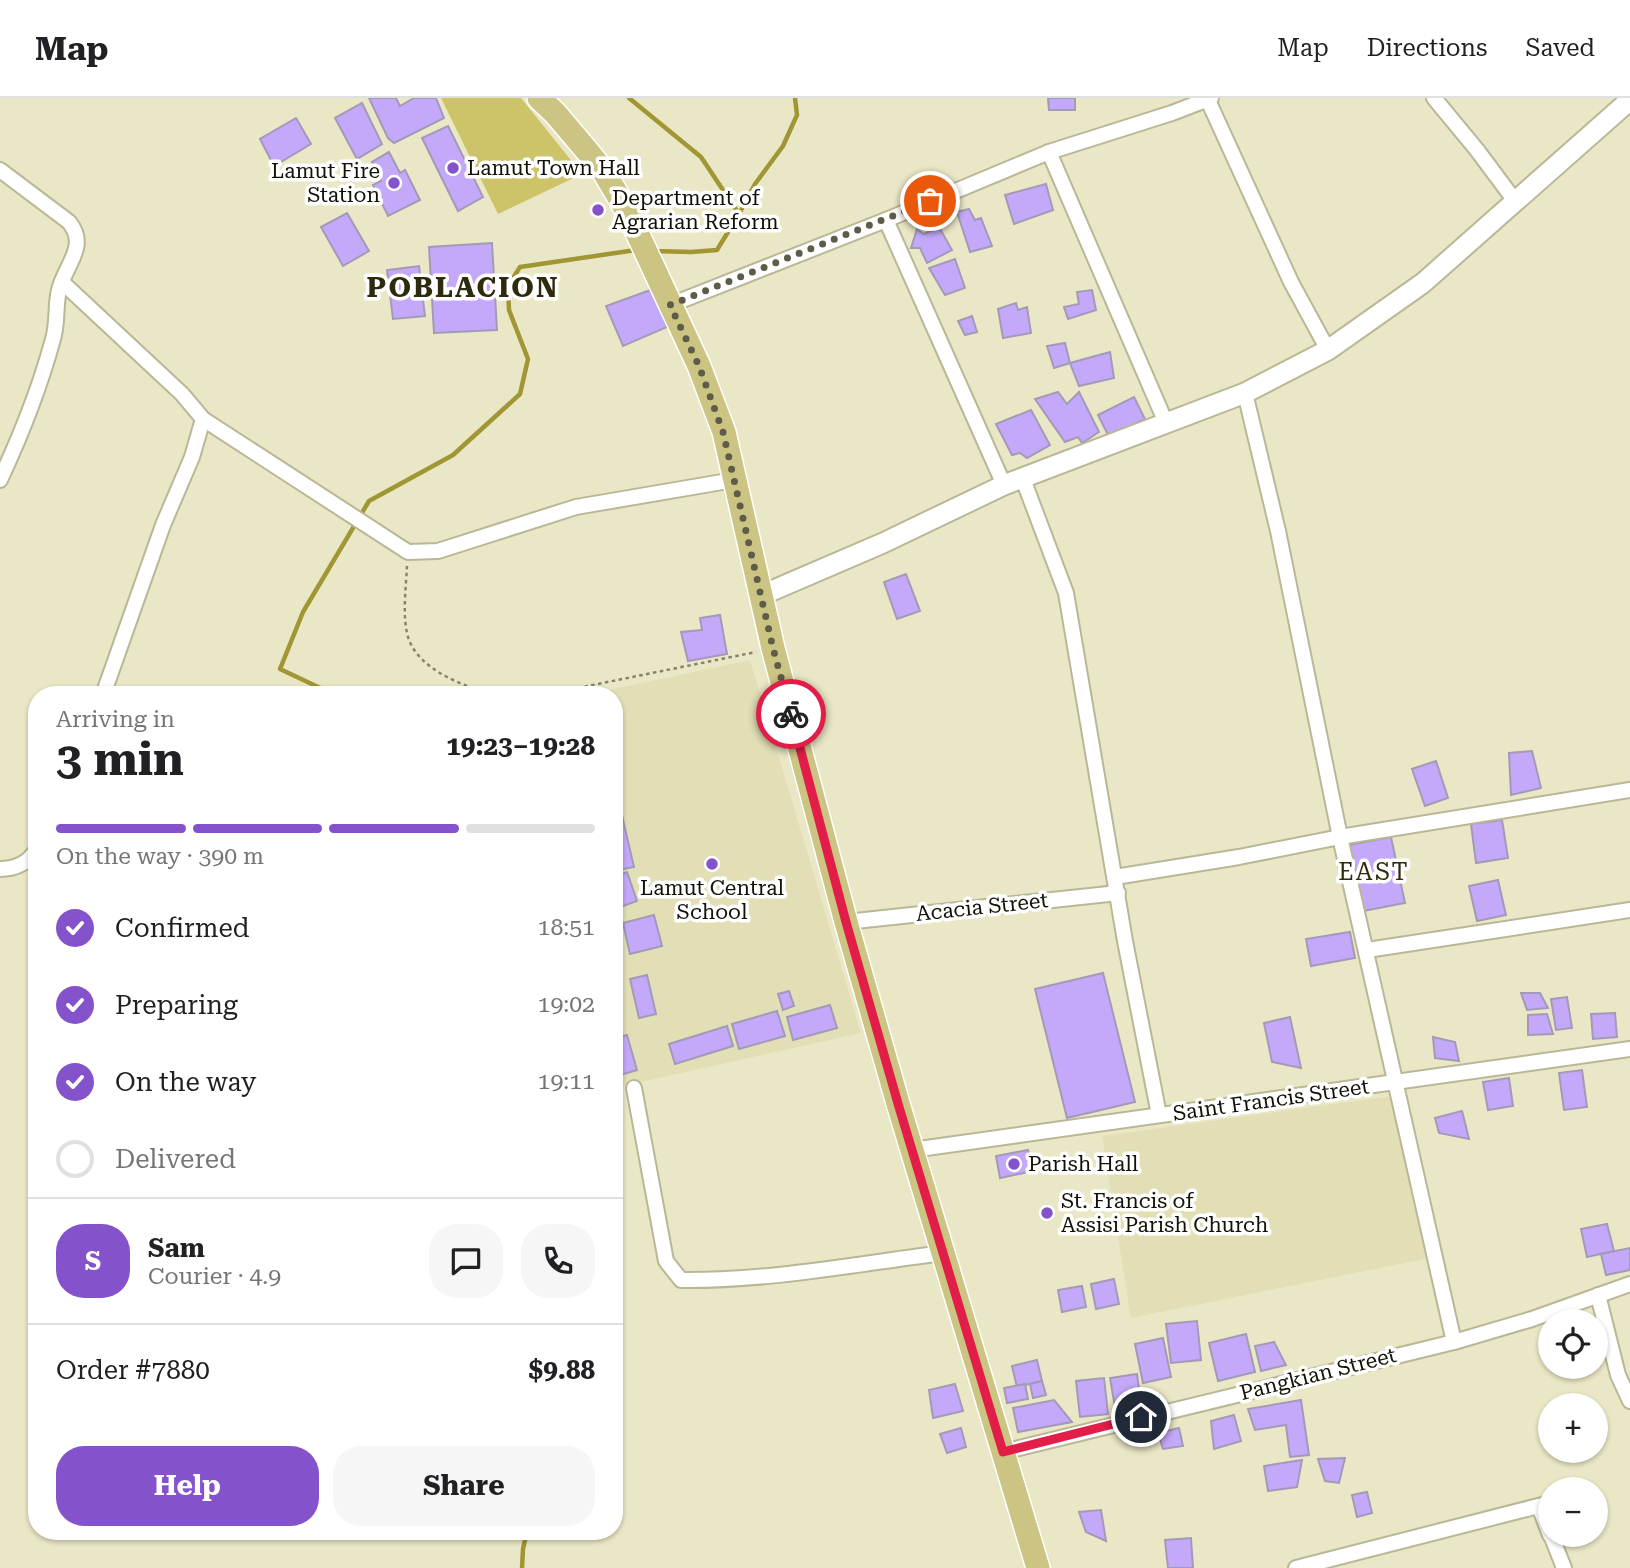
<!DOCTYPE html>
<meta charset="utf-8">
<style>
body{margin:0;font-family:"Roboto Serif",serif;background:#f6f6f6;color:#202124;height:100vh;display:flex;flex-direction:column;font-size:26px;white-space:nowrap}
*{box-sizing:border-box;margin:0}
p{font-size:23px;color:#757577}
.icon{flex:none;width:38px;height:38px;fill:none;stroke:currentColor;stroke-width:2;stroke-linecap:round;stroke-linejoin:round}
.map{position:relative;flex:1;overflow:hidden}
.sheet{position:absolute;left:28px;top:588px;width:595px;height:854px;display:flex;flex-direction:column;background:#fff;border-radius:28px;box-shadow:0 2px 5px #0004}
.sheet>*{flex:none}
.tools{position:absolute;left:1538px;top:1211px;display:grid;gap:14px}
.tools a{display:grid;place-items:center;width:70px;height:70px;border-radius:50%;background:#fff;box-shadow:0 2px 5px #0004;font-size:35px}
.pin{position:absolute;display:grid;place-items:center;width:60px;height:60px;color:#fff;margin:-30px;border:4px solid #fff;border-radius:50%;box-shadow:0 2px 7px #0007}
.courier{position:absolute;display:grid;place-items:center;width:70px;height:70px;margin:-35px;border:5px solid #e11d48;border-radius:50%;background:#fff;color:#222;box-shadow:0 2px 9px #0007}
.summary em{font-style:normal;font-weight:700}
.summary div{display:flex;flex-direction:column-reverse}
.summary{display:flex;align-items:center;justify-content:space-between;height:119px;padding:0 28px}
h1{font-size:46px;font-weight:700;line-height:52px}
.bar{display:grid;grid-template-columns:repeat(4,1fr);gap:10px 7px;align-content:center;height:84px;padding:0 28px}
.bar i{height:9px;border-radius:5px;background:#e0e0e0}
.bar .selected{background:#8453cb}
.bar p{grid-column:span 4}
.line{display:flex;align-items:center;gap:18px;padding:0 28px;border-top:2px solid #e0e0e0}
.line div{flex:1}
.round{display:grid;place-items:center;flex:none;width:74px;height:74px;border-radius:28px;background:#f6f6f6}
ol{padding:0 28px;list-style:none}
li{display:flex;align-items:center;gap:21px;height:77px}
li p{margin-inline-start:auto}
li .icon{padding:7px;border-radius:50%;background:#8453cb;color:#fff;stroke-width:4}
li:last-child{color:#757577}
li i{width:38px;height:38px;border:4px solid #e0e0e0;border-radius:50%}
.button{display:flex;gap:14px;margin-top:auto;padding:14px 28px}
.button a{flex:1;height:80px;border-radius:28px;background:#8453cb;color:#fff;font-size:28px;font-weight:700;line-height:80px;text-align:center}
.button a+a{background:#f6f6f6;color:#202124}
header{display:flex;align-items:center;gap:42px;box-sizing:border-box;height:98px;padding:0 35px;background:#fff;border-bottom:2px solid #e0e0e0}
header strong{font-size:33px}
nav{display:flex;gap:38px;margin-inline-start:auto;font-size:24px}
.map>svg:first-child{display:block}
.built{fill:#e2deb5}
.green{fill:#cdc368}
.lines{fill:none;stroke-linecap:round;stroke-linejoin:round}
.stream{stroke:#a19634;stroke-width:4.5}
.building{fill:#c4a8fa;stroke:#a39ab8;stroke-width:2}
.street-casing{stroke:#bab797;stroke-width:18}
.secondary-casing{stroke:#bab797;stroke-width:23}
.primary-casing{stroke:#fff;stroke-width:26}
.path{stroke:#86836d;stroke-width:2.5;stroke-dasharray:3.5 3.5;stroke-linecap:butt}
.street{stroke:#fff;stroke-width:14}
.secondary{stroke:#fff;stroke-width:19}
.primary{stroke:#cbc483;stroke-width:23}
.done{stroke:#5e5c49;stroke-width:7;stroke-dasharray:0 12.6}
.route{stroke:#e11d48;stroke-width:9}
.poi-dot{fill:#8453cb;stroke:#fff;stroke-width:2.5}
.labels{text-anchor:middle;stroke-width:7;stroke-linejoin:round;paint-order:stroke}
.poi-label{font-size:21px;fill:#121106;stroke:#fff;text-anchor:start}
.street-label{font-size:21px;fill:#121106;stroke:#fff}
.quarter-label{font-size:24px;letter-spacing:2px;fill:#2d2a0e;stroke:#fff}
.district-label{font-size:28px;font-weight:bold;letter-spacing:2px;fill:#2d2a0e;stroke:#fff}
</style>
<header>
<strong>Map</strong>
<nav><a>Map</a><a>Directions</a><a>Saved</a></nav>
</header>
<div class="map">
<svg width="1630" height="1470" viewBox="0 0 1630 1470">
<rect width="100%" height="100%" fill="#eae7c6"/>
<g class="built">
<polygon points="750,562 861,935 614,990 614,597 586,597"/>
<polygon points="1392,998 1430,1160 1131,1220 1102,1038"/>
</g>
<polygon class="green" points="441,0 521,0 582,76 498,116"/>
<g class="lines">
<g class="stream">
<polyline points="629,0 701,59 739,116 717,152 691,154 652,153"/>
<polyline points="739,116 755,86 783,48 797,17 795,0"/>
<polyline points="335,597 280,571 303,514 369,403 453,357 520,296 528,261 509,212 508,188 520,169 636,152"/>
<polyline points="522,1470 523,1451 527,1433"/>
</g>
</g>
<g class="building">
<polygon points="369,0 396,0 400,8 414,0 436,0 444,20 394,45 388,40"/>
<polygon points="1048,0 1075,0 1075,12 1049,12"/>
<polygon points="362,5 382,46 357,61 335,20"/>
<polygon points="296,20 311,46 274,68 260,41"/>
<polygon points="448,28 483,99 458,113 422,40"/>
<polygon points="389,54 400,75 405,72 420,102 388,118 373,87 381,83 372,64"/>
<polygon points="1046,86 1053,112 1014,126 1005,97"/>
<polygon points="969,111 975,122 981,120 992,148 970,154 957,114"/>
<polygon points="347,115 369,153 343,168 321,129"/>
<polygon points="939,129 952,152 927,165 920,150 911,150 917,131 924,136"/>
<polygon points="492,145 497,232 434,235 429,149"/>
<polygon points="955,161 965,190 945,197 929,170"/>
<polygon points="419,168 425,218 393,221 387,172"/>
<polygon points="653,191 667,229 623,248 606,208"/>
<polygon points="1092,192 1096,212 1068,221 1064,209 1079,206 1077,194"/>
<polygon points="1016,205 1018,212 1027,209 1031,235 1003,240 998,211"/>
<polygon points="972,218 977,234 965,237 958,223"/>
<polygon points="1065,245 1070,265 1054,270 1047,248"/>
<polygon points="1110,254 1114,280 1079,288 1070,265"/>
<polygon points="1058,294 1067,306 1079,294 1099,334 1082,345 1078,339 1065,344 1035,301"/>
<polygon points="1134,299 1145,321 1109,339 1098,317"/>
<polygon points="1031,312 1050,347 1027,360 1020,355 1012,357 996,326"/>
<polygon points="906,476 920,513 897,521 884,484"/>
<polygon points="720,517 727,556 688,563 681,534 702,532 700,520"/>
<polygon points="1532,653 1541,690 1511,697 1509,655"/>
<polygon points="1436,663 1448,700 1425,708 1412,671"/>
<polygon points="614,683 634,769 614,773"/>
<polygon points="1502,722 1508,760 1476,765 1471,726"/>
<polygon points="1391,739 1405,805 1363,813 1349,747"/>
<polygon points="627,774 637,803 618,810 614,801 614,779"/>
<polygon points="1498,782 1506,817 1477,823 1469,788"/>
<polygon points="654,817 662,848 630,856 623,825"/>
<polygon points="1350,834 1355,860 1311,868 1306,841"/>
<polygon points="1103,875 1135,1004 1067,1020 1035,891"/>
<polygon points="647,877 656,916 639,920 630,881"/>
<polygon points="789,893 794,908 783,912 778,896"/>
<polygon points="1521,895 1540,895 1548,910 1527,912"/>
<polygon points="1567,899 1572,930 1556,932 1551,901"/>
<polygon points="830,907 837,930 793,942 787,919"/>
<polygon points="777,913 785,938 739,951 732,926"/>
<polygon points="1615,915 1617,939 1593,941 1591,916"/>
<polygon points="1547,916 1553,936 1528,937 1528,917"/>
<polygon points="1290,919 1301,970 1272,964 1264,925"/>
<polygon points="727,928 733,948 675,966 669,946"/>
<polygon points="627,937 637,972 614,979 614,941"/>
<polygon points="1433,939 1455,944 1459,963 1435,960"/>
<polygon points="1582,972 1587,1009 1564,1012 1559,975"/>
<polygon points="1509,980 1513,1008 1488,1012 1483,984"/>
<polygon points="1462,1013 1469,1041 1439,1035 1435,1020"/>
<polygon points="1028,1052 1033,1073 1000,1080 996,1058"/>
<polygon points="1607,1126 1614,1153 1587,1159 1581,1131"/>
<polygon points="1630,1150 1630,1172 1606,1177 1601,1156"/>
<polygon points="1114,1181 1119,1206 1096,1211 1091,1186"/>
<polygon points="1082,1188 1086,1209 1062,1214 1058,1192"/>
<polygon points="1197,1223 1201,1262 1171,1265 1166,1226"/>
<polygon points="1246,1236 1255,1274 1218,1283 1209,1245"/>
<polygon points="1163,1240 1171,1279 1143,1285 1135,1246"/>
<polygon points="1274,1244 1286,1267 1261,1273 1255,1248"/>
<polygon points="1037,1262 1042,1283 1017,1289 1012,1268"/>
<polygon points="1137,1276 1141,1305 1115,1309 1110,1280"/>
<polygon points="1104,1280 1108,1316 1080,1319 1076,1283"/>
<polygon points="1042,1283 1046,1297 1033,1300 1030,1286"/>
<polygon points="955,1286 963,1313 933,1320 929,1292"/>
<polygon points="1025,1286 1028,1301 1007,1305 1004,1290"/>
<polygon points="1054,1302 1072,1324 1018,1334 1013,1310"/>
<polygon points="1301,1302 1309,1357 1290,1359 1286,1327 1255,1332 1248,1311"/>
<polygon points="1234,1317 1241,1343 1214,1351 1211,1323"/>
<polygon points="961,1330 966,1349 947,1355 940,1336"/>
<polygon points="1179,1330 1183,1348 1163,1351 1158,1335"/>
<polygon points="1345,1360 1339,1385 1325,1383 1318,1361"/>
<polygon points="1302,1362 1297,1389 1268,1393 1264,1368"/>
<polygon points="1367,1394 1372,1415 1357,1419 1352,1397"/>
<polygon points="1101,1412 1106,1443 1086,1434 1079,1414"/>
<polygon points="1191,1440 1193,1470 1168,1470 1165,1442"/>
</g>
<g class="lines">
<defs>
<g id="street">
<polyline points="1207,0 1291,184 1328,252"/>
<polyline points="1434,0 1477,52 1515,103"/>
<polyline points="1049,54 1166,325"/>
<path d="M0,72L69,124C89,148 65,167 59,192C55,208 58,225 53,241C40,289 21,337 0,382"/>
<polyline points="886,122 1004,387"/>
<polyline points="62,184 182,296 203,321 192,359 163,427 103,597"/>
<polyline points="670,207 886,122 1049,54 1172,15 1211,0"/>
<polyline points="1245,295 1278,433 1340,739 1454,1244"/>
<polyline points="203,321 408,454 438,453 576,409 734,382"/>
<polyline points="1023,381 1066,495 1125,843 1159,1017"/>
<path d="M0,771C17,771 28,765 37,751"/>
<polyline points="1115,779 1239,759 1340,739 1630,692"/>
<polyline points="846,824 1118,795"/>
<polyline points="1367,852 1630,812"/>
<path d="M634,990L666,1163L681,1182C769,1183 857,1166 943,1155"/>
<polyline points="912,1052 1630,951"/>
<polyline points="1598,1197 1618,1277 1630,1303"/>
<polyline points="1003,1354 1454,1244 1532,1221 1630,1186"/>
<polyline points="1539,1408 1550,1437"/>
<polyline points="1551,1437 1564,1470"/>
<polyline points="1296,1470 1550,1405"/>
</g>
<polyline id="secondary" points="762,497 883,445 1004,387 1245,295 1328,252 1423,185 1630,2"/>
<polyline id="primary" points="539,0 555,15 588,54 604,74 628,115 699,268 724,334 773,550 846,824 899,1009 1038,1470"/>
</defs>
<use href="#street" class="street-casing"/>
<use href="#secondary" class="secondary-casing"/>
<use href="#primary" class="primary-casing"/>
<g class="path">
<path d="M407,468C406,490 402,518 408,539C418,572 464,588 493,597"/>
<polyline points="529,597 558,594 756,554"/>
</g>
<use href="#street" class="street"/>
<use href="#secondary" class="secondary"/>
<use href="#primary" class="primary"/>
</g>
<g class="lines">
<polyline class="done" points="791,616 773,550 723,334 699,268 670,207 930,103"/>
<polyline class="route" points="791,616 846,824 899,1009 1003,1354 1141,1319"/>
</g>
<g class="poi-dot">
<circle cx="453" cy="70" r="7"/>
<circle cx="394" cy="85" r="7"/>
<circle cx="598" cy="112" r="7"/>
<circle cx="712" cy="766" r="7"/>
<circle cx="1014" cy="1066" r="7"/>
<circle cx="1047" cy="1115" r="7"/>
</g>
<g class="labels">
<g class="poi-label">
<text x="467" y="77">Lamut Town Hall</text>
<text x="380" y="80" text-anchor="end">Lamut Fire<tspan x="380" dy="24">Station</tspan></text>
<text x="612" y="107">Department of<tspan x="612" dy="24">Agrarian Reform</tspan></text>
<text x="712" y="797" text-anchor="middle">Lamut Central<tspan x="712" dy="24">School</tspan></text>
<text x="1028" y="1073">Parish Hall</text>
<text x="1061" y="1110">St. Francis of<tspan x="1061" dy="24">Assisi Parish Church</tspan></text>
</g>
<g class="street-label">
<text transform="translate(982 809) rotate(-6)" y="7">Acacia Street</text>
<text transform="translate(1271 1002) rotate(-8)" y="7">Saint Francis Street</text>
<text transform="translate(1318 1276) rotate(-14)" y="7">Pangkian Street</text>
</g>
<g class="quarter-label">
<text x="1374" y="782">EAST</text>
</g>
<g class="district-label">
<text x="463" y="199">POBLACION</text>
</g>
</g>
</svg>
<div class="tools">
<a><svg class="icon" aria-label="locate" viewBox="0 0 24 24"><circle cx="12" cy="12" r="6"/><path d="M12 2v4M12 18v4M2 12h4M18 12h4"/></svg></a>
<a>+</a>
<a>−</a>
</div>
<div class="pin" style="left:930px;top:103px;background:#ea580c"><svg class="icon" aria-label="bag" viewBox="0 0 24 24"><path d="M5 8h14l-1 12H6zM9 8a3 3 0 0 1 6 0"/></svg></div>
<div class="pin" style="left:1141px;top:1319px;background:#1f2937"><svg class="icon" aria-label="home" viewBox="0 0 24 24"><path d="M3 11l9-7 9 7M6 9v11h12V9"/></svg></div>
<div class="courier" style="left:791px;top:616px"><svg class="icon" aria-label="bike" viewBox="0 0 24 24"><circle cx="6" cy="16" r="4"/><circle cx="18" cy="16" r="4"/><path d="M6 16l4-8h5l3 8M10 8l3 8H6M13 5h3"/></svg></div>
<section class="sheet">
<div class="summary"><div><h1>3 min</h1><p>Arriving in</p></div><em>19:23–19:28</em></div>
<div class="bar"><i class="selected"></i><i class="selected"></i><i class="selected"></i><i></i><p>On the way · 390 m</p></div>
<ol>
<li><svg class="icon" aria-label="check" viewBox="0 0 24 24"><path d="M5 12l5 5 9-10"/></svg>Confirmed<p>18:51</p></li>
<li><svg class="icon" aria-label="check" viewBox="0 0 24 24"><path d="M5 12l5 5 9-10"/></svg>Preparing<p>19:02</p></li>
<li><svg class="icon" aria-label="check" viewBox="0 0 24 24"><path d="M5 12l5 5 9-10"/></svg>On the way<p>19:11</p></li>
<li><i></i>Delivered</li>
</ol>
<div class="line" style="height:126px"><b class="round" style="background:#8453cb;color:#fff">S</b><div><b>Sam</b><p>Courier · 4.9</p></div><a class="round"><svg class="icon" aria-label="chat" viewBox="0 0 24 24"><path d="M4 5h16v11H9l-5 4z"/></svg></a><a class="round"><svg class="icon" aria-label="phone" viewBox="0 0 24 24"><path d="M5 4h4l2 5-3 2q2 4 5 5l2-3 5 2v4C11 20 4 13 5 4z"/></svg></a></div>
<div class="line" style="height:91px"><div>Order #7880</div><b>$9.88</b></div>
<div class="button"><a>Help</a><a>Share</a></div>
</section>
</div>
